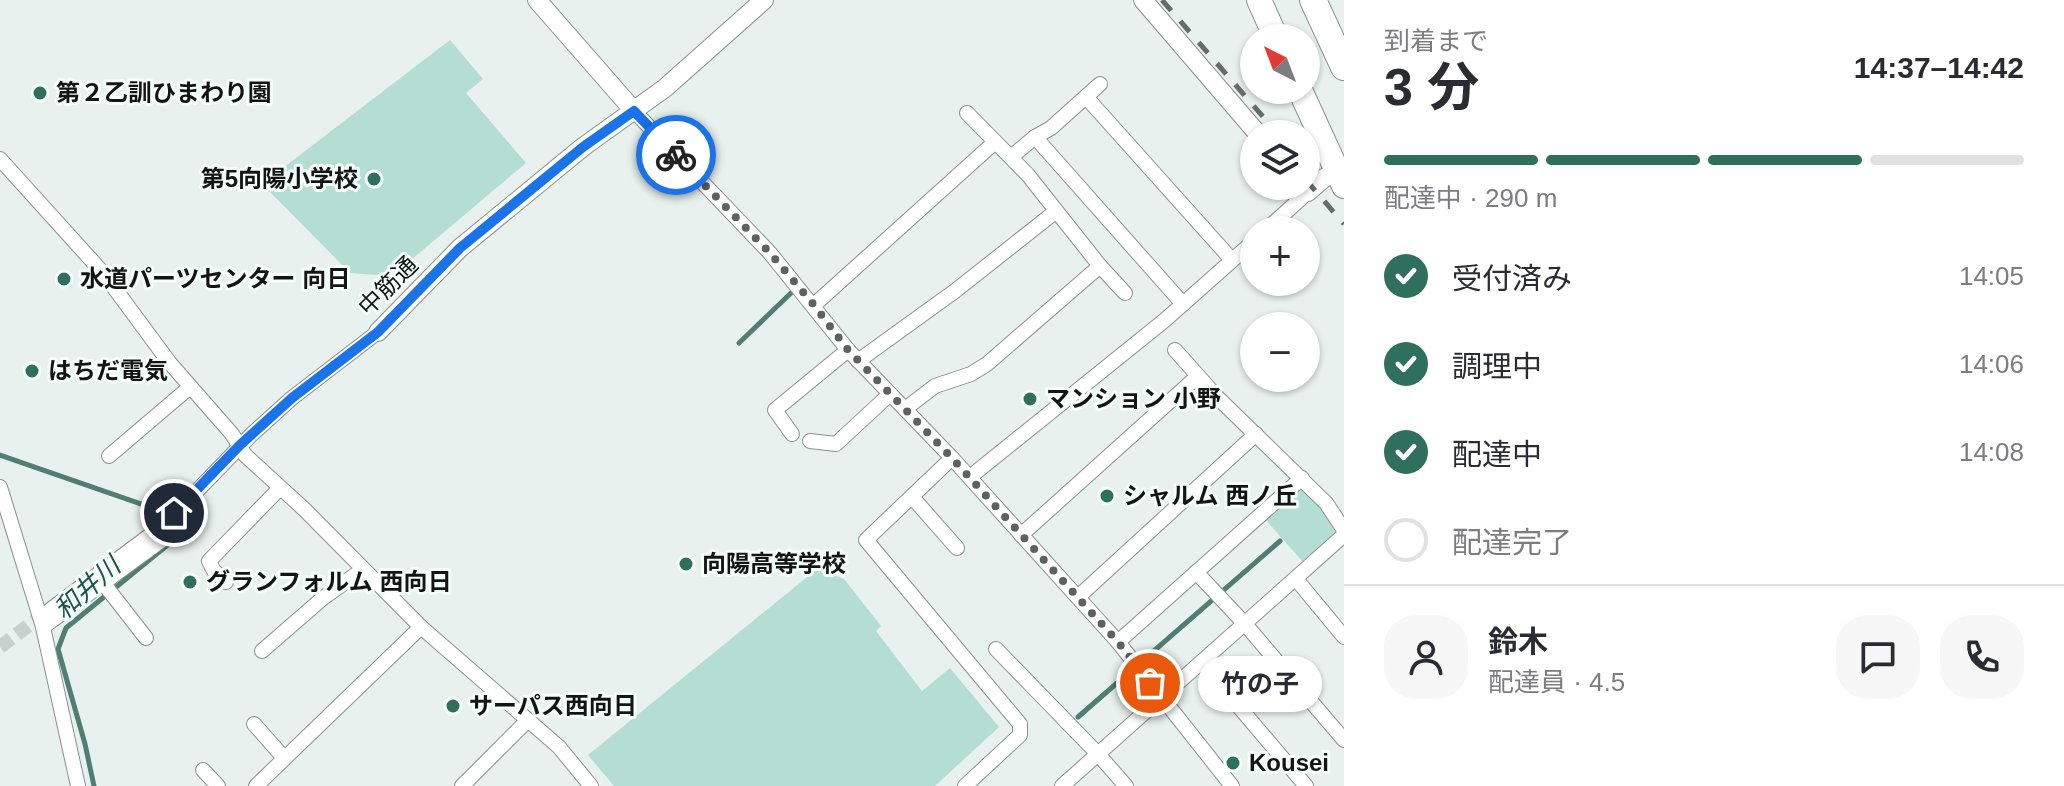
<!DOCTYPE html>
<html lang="ja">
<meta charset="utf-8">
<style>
body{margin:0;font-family:Helvetica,"Noto Sans JP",sans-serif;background:#f7f7f7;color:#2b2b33;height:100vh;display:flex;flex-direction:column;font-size:30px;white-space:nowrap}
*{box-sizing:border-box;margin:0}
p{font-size:26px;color:#7c7c81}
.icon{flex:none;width:44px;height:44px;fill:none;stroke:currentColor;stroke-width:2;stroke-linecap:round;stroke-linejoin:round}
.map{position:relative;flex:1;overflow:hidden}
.sheet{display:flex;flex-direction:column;background:#fff;width:720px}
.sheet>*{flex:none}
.needle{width:52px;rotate:318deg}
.fabs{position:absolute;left:1240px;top:24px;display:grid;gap:16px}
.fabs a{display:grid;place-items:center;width:80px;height:80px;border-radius:50%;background:#fff;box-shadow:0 2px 6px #0004;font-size:40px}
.pin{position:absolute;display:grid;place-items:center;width:68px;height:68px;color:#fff;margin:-34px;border:4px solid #fff;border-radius:50%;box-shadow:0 2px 8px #0007}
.courier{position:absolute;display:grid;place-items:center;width:80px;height:80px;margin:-40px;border:6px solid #1a73e8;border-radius:50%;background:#fff;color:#222;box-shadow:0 2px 10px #0007}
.bubble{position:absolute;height:56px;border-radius:28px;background:#fff;box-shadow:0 2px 6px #0004;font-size:26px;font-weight:700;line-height:56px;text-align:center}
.head em{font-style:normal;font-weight:700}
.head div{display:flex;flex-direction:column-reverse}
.head{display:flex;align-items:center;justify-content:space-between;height:136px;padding:0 40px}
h1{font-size:52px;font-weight:700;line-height:60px}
.bar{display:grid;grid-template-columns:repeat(4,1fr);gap:12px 8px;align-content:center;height:96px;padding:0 40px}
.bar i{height:10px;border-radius:6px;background:#e1e1e2}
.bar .current{background:#2e6f5e}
.bar p{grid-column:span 4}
.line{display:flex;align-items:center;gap:20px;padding:0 40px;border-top:2px solid #e1e1e2}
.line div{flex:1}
.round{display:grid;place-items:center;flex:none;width:84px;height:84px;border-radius:32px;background:#f7f7f7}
ol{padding:0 40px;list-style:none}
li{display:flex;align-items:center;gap:24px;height:88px}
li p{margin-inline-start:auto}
li .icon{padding:8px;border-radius:50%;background:#2e6f5e;color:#fff;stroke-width:4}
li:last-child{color:#7c7c81}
li i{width:44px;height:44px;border:4px solid #e1e1e2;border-radius:50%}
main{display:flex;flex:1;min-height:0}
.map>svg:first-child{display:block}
.green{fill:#b4ded1}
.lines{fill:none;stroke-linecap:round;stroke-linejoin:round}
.stream{stroke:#507f72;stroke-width:5}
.minor-tunnel{stroke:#c8d0cd;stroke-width:14;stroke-dasharray:14 7;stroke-linecap:butt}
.minor-casing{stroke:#89918e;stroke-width:16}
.tertiary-casing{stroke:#89918e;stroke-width:20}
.trunk-casing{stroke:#89918e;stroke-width:26}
.motorway-casing{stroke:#89918e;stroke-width:28}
.minor{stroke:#fff;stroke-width:14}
.tertiary{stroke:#fff;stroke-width:18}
.trunk{stroke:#fff;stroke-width:24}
.motorway{stroke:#fff;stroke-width:26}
.rail{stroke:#666c6a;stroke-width:5;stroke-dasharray:14 14;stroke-linecap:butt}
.done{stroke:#5d6260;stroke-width:8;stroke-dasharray:0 14.4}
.route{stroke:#1a73e8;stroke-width:10}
.poi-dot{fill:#2e6f5e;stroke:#f6fefb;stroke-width:3}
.labels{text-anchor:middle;stroke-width:6;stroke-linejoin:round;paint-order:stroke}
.poi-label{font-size:24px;font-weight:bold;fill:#121514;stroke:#f6fefb;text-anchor:start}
.street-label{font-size:24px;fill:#121514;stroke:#f6fefb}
.water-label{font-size:26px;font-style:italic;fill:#1c5446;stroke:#f6fefb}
</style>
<main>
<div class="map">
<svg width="1344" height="786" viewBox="0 0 1344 786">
<rect width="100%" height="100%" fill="#e8f1ee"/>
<g class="green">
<polygon points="450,40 483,79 466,93 526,163 392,276 350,273 262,184"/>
<polygon points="1303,485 1336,524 1335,534 1303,562 1265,519"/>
<polygon points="817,569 844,579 881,626 876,631 922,691 950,668 999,727 935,786 614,786 588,755"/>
</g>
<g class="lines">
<g class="stream">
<polyline points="739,343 791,293"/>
<polyline points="0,455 167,513 174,525 170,543 66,628 58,649 85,744 94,786"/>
<polyline points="1078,717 1280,541"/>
</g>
<polyline class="minor-tunnel" points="0,647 48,611"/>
<defs>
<g id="minor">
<polyline points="1086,97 1232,260"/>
<polyline points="634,111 770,253 848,350 952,458 1118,642 1232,786"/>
<polyline points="967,113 1028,175 1100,266 1125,293"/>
<polyline points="1035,137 1051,128 1100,84"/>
<polyline points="1011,157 1035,137 1183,304"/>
<polyline points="0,159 104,274 169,362 232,434 245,455 305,510 421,627 559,747 591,786"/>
<polyline points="1266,230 1308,192"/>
<polyline points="814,305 995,142"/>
<polyline points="1175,350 1217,397 1326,503 1344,530"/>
<polyline points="858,361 955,291 1055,212"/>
<polyline points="905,409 935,386 971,374 987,364 1100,266"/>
<polyline points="792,434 775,410 848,350"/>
<polyline points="810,441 836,444 890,394"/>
<polyline points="109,456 190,387"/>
<polyline points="952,458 866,540 1020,724 1020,735 965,786"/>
<polyline points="970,477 1165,320 1254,241"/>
<polyline points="0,487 43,627 78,786"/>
<polyline points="912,497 957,548"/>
<polyline points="1021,535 1198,376"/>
<polyline points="1196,572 1245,624 1344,740"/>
<polyline points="1296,579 1344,637"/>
<polyline points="226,582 214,571 209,561 280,488"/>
<polyline points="104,584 146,638"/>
<polyline points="1078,597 1256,434"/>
<polyline points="50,610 165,524 251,435 292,398 378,332"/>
<polyline points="43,627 162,540 165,524"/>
<polyline points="1118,642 1302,478"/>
<polyline points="996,649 1097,753 1126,786"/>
<polyline points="262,651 323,598 362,570"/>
<polyline points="1202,663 1306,786"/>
<polyline points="254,724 284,758"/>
<polyline points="203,770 218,786"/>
<polyline points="256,786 421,627"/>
<polyline points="462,786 528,720"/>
<polyline points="1062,786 1344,535"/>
</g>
<g id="tertiary">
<polyline points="537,0 634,111"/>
<polyline points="1143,0 1258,134"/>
<polyline points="1303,186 1308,192 1324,178 1337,171"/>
<polyline points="378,332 460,248 583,147 665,88 764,0"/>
</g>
<g id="trunk">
<polyline points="1259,0 1276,38"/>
<polyline points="1300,90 1344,186"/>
</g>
<polyline id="motorway" points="1313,0 1344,67"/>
</defs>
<use href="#minor" class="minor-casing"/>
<use href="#tertiary" class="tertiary-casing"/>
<use href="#trunk" class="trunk-casing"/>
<use href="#motorway" class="motorway-casing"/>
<use href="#minor" class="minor"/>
<use href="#tertiary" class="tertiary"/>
<use href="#trunk" class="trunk"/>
<use href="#motorway" class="motorway"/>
<g class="rail">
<polyline points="1162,0 1278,134"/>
<polyline points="1306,180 1344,224"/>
</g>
</g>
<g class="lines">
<polyline class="done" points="676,155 770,253 814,305 848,350 952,458 1118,642 1150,683"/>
<polyline class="route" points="174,513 240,445 292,398 378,332 460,248 583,147 634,111 676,155"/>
</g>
<g class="poi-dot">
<circle cx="40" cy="93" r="8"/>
<circle cx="374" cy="179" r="8"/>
<circle cx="64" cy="279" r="8"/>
<circle cx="32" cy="371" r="8"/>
<circle cx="1030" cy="399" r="8"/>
<circle cx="1107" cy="496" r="8"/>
<circle cx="686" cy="564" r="8"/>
<circle cx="190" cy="582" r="8"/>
<circle cx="453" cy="706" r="8"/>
<circle cx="1233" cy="763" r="8"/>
</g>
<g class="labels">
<g class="poi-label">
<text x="56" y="101">第２乙訓ひまわり園</text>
<text x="358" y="187" text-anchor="end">第5向陽小学校</text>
<text x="80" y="287">水道パーツセンター 向日</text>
<text x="48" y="379">はちだ電気</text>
<text x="1046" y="407">マンション 小野</text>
<text x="1123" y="504">シャルム 西ノ丘</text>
<text x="702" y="572">向陽高等学校</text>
<text x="206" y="590">グランフォルム 西向日</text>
<text x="469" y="714">サーパス西向日</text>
<text x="1249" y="771">Kousei</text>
</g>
<g class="street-label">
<text transform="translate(388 286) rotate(-45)" y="8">中筋通</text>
</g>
<g class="water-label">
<text transform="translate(87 588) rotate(-42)" y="9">和井川</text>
</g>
</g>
</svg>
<div class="fabs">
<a><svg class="needle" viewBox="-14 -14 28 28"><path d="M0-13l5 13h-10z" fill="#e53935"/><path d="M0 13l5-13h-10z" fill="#7c7c81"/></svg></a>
<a><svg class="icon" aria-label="layers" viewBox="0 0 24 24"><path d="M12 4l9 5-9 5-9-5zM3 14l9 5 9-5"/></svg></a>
<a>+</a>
<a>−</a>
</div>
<div class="pin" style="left:1150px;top:683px;background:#ea580c"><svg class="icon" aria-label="bag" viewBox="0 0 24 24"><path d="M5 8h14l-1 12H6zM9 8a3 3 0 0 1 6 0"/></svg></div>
<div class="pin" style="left:174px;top:513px;background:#1f2937"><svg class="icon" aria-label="home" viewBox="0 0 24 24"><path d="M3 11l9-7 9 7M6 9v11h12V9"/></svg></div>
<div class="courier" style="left:676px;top:155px"><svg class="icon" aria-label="bike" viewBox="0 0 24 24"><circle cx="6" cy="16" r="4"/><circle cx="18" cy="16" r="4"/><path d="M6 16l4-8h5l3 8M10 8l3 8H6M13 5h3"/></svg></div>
<div class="bubble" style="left:1198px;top:656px;width:124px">竹の子</div>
</div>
<section class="sheet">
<div class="head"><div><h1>3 分</h1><p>到着まで</p></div><em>14:37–14:42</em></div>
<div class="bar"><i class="current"></i><i class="current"></i><i class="current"></i><i></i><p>配達中 · 290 m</p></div>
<ol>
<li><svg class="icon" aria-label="check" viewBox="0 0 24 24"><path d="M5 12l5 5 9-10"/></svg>受付済み<p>14:05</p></li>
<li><svg class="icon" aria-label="check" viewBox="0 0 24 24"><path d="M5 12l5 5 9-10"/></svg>調理中<p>14:06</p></li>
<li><svg class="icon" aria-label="check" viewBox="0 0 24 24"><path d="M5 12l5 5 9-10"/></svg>配達中<p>14:08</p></li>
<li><i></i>配達完了</li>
</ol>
<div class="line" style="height:144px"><a class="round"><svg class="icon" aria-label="person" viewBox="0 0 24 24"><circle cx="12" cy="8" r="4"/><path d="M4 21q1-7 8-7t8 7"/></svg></a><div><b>鈴木</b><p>配達員 · 4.5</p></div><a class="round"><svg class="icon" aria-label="chat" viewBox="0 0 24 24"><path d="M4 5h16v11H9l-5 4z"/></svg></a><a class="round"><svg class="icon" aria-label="phone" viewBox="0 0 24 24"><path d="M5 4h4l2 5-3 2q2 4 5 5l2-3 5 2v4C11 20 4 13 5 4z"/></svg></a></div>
</section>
</main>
